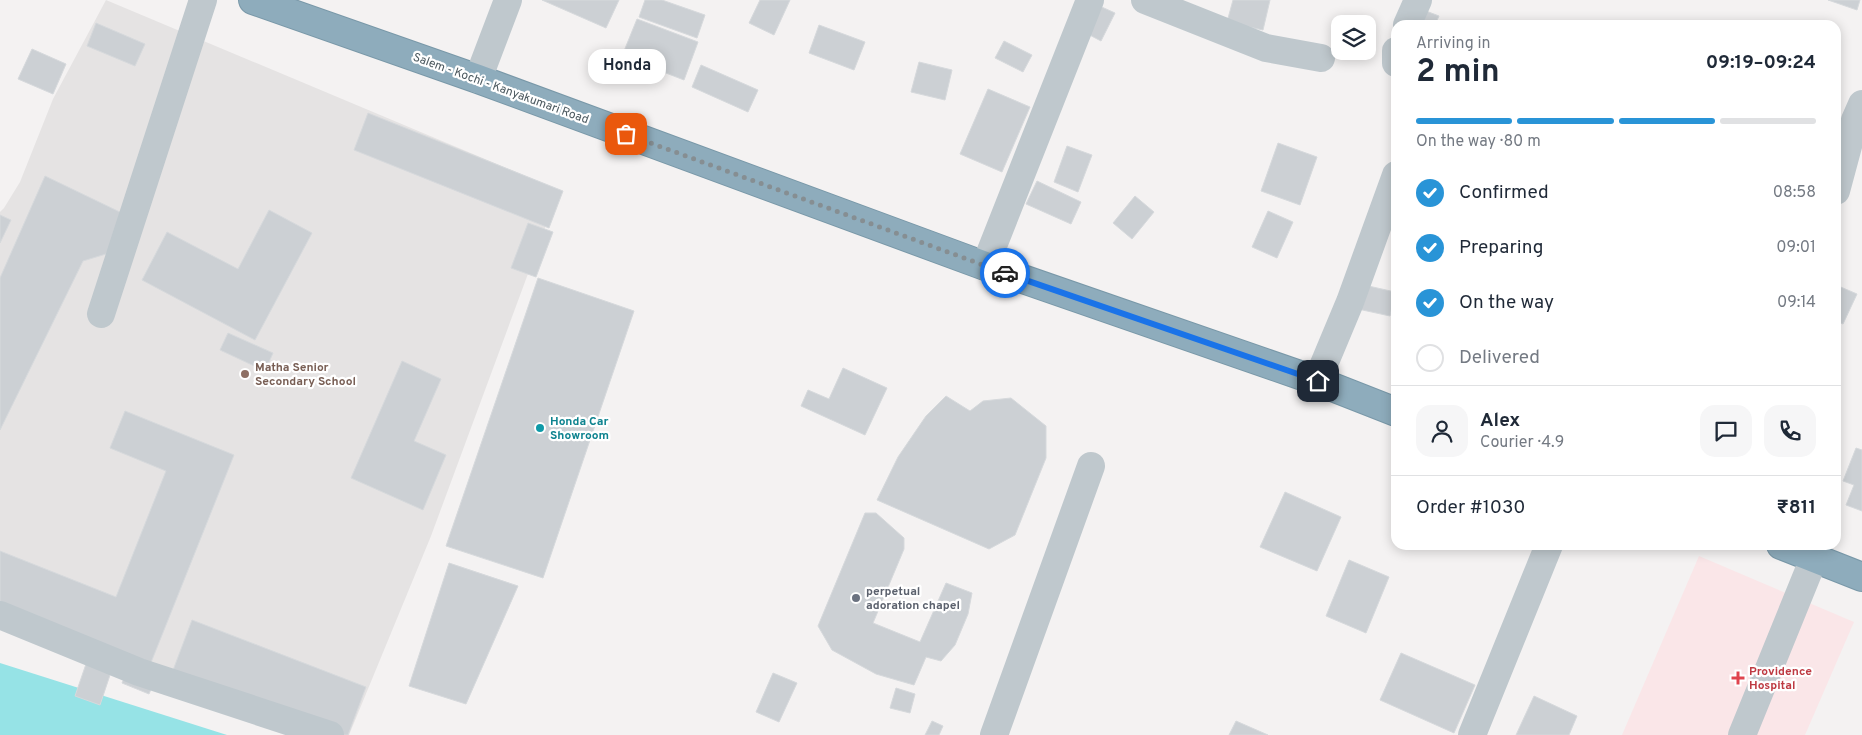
<!DOCTYPE html>
<meta charset="utf-8">
<style>
body{margin:0;font-family:Overpass,sans-serif;background:#f6f6f7;color:#1f2937;height:100vh;display:flex;flex-direction:column;font-size:19px;white-space:nowrap}
*{box-sizing:border-box;margin:0}
p{font-size:16px;color:#747a83}
.icon{flex:none;width:28px;height:28px;fill:none;stroke:currentColor;stroke-width:2;stroke-linecap:round;stroke-linejoin:round}
.map{position:relative;flex:1;overflow:hidden}
.side{position:absolute;left:1391px;top:20px;width:450px;height:530px;display:flex;flex-direction:column;background:#fff;border-radius:15px;box-shadow:0 2px 12px #0003}
.side>*{flex:none}
.fabs{position:absolute;left:1331px;top:15px;display:grid;gap:10px}
.fabs a{display:grid;place-items:center;width:45px;height:45px;border-radius:10px;background:#fff;box-shadow:0 2px 12px #0003;font-size:25px}
.pin{position:absolute;display:grid;place-items:center;width:42px;height:42px;color:#fff;margin:-21px;border-radius:10px;box-shadow:0 2px 8px #0006}
.courier{position:absolute;display:grid;place-items:center;width:50px;height:50px;margin:-25px;border:4px solid #1a73e8;border-radius:50%;background:#fff;color:#222;box-shadow:0 1px 6px #0007}
.bubble{position:absolute;height:35px;border-radius:15px;background:#fff;box-shadow:0 2px 12px #0003;font-size:16px;font-weight:700;line-height:35px;text-align:center}
.headline em{font-style:normal;font-weight:700}
.headline div{display:flex;flex-direction:column-reverse}
.headline{display:flex;align-items:center;justify-content:space-between;height:85px;padding:0 25px}
h1{font-size:32px;font-weight:700;line-height:38px}
.bar{display:grid;grid-template-columns:repeat(4,1fr);gap:8px 5px;align-content:center;height:60px;padding:0 25px}
.bar i{height:6px;border-radius:4px;background:#e0e1e3}
.bar .selected{background:#2994d7}
.bar p{grid-column:span 4}
.line{display:flex;align-items:center;gap:12px;padding:0 25px;border-top:1px solid #e0e1e3}
.line div{flex:1}
.round{display:grid;place-items:center;flex:none;width:52px;height:52px;border-radius:15px;background:#f6f6f7}
ol{padding:0 25px;list-style:none}
li{display:flex;align-items:center;gap:15px;height:55px}
li p{margin-inline-start:auto}
li .icon{padding:5px;border-radius:50%;background:#2994d7;color:#fff;stroke-width:4}
li:last-child{color:#747a83}
li i{width:28px;height:28px;border:2px solid #e0e1e3;border-radius:50%}
.map>svg:first-child{display:block}
.education{fill:#e5e3e3}
.medical{fill:#fae6e8}
.water{fill:#96e3e6}
.building{fill:#ccd0d4;stroke:#d6d9dc}
.lines{fill:none;stroke-linecap:round;stroke-linejoin:round}
.highway-casing{stroke:#7998a8;stroke-width:30}
.minor{stroke:#bfc8cd;stroke-width:28}
.highway{stroke:#8eacbc;stroke-width:28}
.done{stroke:#868e92;stroke-width:5;stroke-dasharray:0 9}
.route{stroke:#1a73e8;stroke-width:6}
.education-dot{fill:#8d6e63;stroke:#fff;stroke-width:2}
.culture-dot{fill:#0f9aa8;stroke:#fff;stroke-width:2}
.worship-dot{fill:#6b7280;stroke:#fff;stroke-width:2}
.health-dot{fill:#e0444e;stroke:#fff;stroke-width:2}
.labels{text-anchor:middle;stroke-width:4.5;stroke-linejoin:round;paint-order:stroke}
.street-label{font-size:12px;fill:#4b585e;stroke:#fff}
.education-label{font-size:12px;font-weight:bold;fill:#785e54;stroke:#fff;text-anchor:start}
.culture-label{font-size:12px;font-weight:bold;fill:#0d838f;stroke:#fff;text-anchor:start}
.worship-label{font-size:12px;font-weight:bold;fill:#5b616d;stroke:#fff;text-anchor:start}
.health-label{font-size:12px;font-weight:bold;fill:#be3a42;stroke:#fff;text-anchor:start}
</style>
<div class="map">
<svg width="1862" height="735" viewBox="0 0 1862 735">
<rect width="100%" height="100%" fill="#f4f2f2"/>
<polygon class="education" points="106,0 559,190 431,536 349,735 290,735 0,625 0,212 4,208 20,182 53,99"/>
<polygon class="medical" points="1699,556 1854,622 1805,735 1622,735"/>
<polygon class="water" points="0,663 227,735 0,735"/>
<g class="building">
<polygon points="542,0 619,0 606,28"/>
<polygon points="645,0 662,0 705,15 697,38 639,17"/>
<polygon points="760,0 790,0 774,35 749,23"/>
<polygon points="1233,0 1270,0 1263,30 1227,22"/>
<polygon points="1828,0 1860,0 1857,10"/>
<polygon points="1095,4 1115,13 1101,41 1082,31"/>
<polygon points="1426,11 1439,16 1435,25 1420,25"/>
<polygon points="637,19 698,42 684,80 622,56"/>
<polygon points="96,23 145,44 135,66 87,46"/>
<polygon points="819,25 865,42 854,70 809,53"/>
<polygon points="1004,41 1032,55 1023,72 995,58"/>
<polygon points="32,49 66,64 53,94 18,79"/>
<polygon points="919,62 952,70 945,100 911,92"/>
<polygon points="701,65 758,90 748,112 692,87"/>
<polygon points="988,89 1030,107 1002,172 960,154"/>
<polygon points="368,113 563,191 549,228 354,150"/>
<polygon points="1278,143 1317,157 1300,205 1261,191"/>
<polygon points="1067,146 1092,155 1078,192 1054,182"/>
<polygon points="45,176 126,215 106,254 83,261 0,430 0,278"/>
<polygon points="1037,181 1081,202 1071,224 1026,204"/>
<polygon points="1135,196 1154,212 1132,239 1113,223"/>
<polygon points="269,210 312,233 255,340 142,280 167,232 238,269"/>
<polygon points="1268,211 1293,222 1277,258 1252,247"/>
<polygon points="0,215 11,220 0,243"/>
<polygon points="528,223 553,232 536,277 511,268"/>
<polygon points="538,278 634,311 543,578 446,546"/>
<polygon points="1364,285 1395,292 1390,316 1358,309"/>
<polygon points="1836,285 1857,294 1843,324 1836,321"/>
<polygon points="228,333 273,353 265,371 220,350"/>
<polygon points="402,361 441,379 414,441 446,455 423,510 351,478"/>
<polygon points="843,368 887,388 865,435 801,406 808,390 829,399"/>
<polygon points="946,396 970,411 983,401 1011,398 1046,426 1046,458 1015,535 989,549 877,500 898,457 926,416"/>
<polygon points="125,411 234,455 148,670 0,611 0,551 116,597 166,471 110,448"/>
<polygon points="1856,448 1862,450 1862,511 1846,505 1854,485 1843,481"/>
<polygon points="1285,492 1341,517 1317,571 1260,547"/>
<polygon points="865,513 876,513 904,538 904,549 873,623 920,642 946,583 972,593 968,614 955,645 941,661 926,657 914,685 876,674 832,650 818,626"/>
<polygon points="1349,560 1389,577 1366,633 1326,616"/>
<polygon points="449,563 518,586 466,704 409,686"/>
<polygon points="192,620 366,687 348,735 333,735 172,673"/>
<polygon points="1401,653 1475,685 1454,733 1380,700"/>
<polygon points="86,664 111,672 100,705 75,696"/>
<polygon points="127,672 154,682 149,694 122,683"/>
<polygon points="773,673 797,683 779,722 756,712"/>
<polygon points="896,688 915,694 910,713 890,708"/>
<polygon points="1534,696 1577,716 1569,735 1516,735"/>
<polygon points="932,721 943,726 939,735 925,735"/>
<polygon points="1236,721 1268,735 1229,735"/>
</g>
<g class="lines">
<defs>
<g id="highway">
<polyline points="253,0 478,79 985,266 1317,381 1396,412"/>
<polyline points="1781,545 1862,577"/>
</g>
</defs>
<use href="#highway" class="highway-casing"/>
<g class="minor">
<polyline points="1145,0 1266,48 1321,58"/>
<polyline points="1407,25 1418,0"/>
<polyline points="1396,51 1396,63"/>
<polyline points="478,79 508,0"/>
<polyline points="1836,191 1855,120 1862,104"/>
<polyline points="985,266 1090,0"/>
<polyline points="101,314 203,0"/>
<polyline points="1317,381 1350,302 1396,175"/>
<polyline points="0,615 139,672 330,735"/>
<polyline points="994,735 1091,466"/>
<polyline points="1472,735 1549,545"/>
<polyline points="1742,735 1814,558"/>
</g>
<use href="#highway" class="highway"/>
</g>
<g class="lines">
<polyline class="done" points="626,134 1005,273"/>
<polyline class="route" points="1005,273 1318,381"/>
</g>
<circle class="education-dot" cx="245" cy="374" r="5"/>
<circle class="culture-dot" cx="540" cy="428" r="5"/>
<circle class="worship-dot" cx="856" cy="598" r="5"/>
<path class="health-dot" d="M1735.5 670.5h5v5h5v5h-5v5h-5v-5h-5v-5h5z"/>
<g class="labels">
<g class="street-label">
<text transform="translate(501 88) rotate(20)" y="4">Salem - Kochi - Kanyakumari Road</text>
</g>
<g class="education-label">
<text x="255" y="371">Matha Senior<tspan x="255" dy="14">Secondary School</tspan></text>
</g>
<g class="culture-label">
<text x="550" y="425">Honda Car<tspan x="550" dy="14">Showroom</tspan></text>
</g>
<g class="worship-label">
<text x="866" y="595">perpetual<tspan x="866" dy="14">adoration chapel</tspan></text>
</g>
<g class="health-label">
<text x="1749" y="675">Providence<tspan x="1749" dy="14">Hospital</tspan></text>
</g>
</g>
</svg>
<div class="fabs">
<a><svg class="icon" aria-label="layers" viewBox="0 0 24 24"><path d="M12 4l9 5-9 5-9-5zM3 14l9 5 9-5"/></svg></a>
</div>
<div class="pin" style="left:626px;top:134px;background:#ea580c"><svg class="icon" aria-label="bag" viewBox="0 0 24 24"><path d="M5 8h14l-1 12H6zM9 8a3 3 0 0 1 6 0"/></svg></div>
<div class="pin" style="left:1318px;top:381px;background:#1f2937"><svg class="icon" aria-label="home" viewBox="0 0 24 24"><path d="M3 11l9-7 9 7M6 9v11h12V9"/></svg></div>
<div class="courier" style="left:1005px;top:273px"><svg class="icon" aria-label="car" viewBox="0 0 24 24"><path d="M5 17H2v-5l4-1 3-4h7l3 4 3 1v5h-3M9 17h6M6 11h13"/><circle cx="7" cy="17" r="2"/><circle cx="17" cy="17" r="2"/></svg></div>
<div class="bubble" style="left:588px;top:49px;width:78px">Honda</div>
<section class="side">
<div class="headline"><div><h1>2 min</h1><p>Arriving in</p></div><em>09:19–09:24</em></div>
<div class="bar"><i class="selected"></i><i class="selected"></i><i class="selected"></i><i></i><p>On the way · 80 m</p></div>
<ol>
<li><svg class="icon" aria-label="check" viewBox="0 0 24 24"><path d="M5 12l5 5 9-10"/></svg>Confirmed<p>08:58</p></li>
<li><svg class="icon" aria-label="check" viewBox="0 0 24 24"><path d="M5 12l5 5 9-10"/></svg>Preparing<p>09:01</p></li>
<li><svg class="icon" aria-label="check" viewBox="0 0 24 24"><path d="M5 12l5 5 9-10"/></svg>On the way<p>09:14</p></li>
<li><i></i>Delivered</li>
</ol>
<div class="line" style="height:90px"><a class="round"><svg class="icon" aria-label="person" viewBox="0 0 24 24"><circle cx="12" cy="8" r="4"/><path d="M4 21q1-7 8-7t8 7"/></svg></a><div><b>Alex</b><p>Courier · 4.9</p></div><a class="round"><svg class="icon" aria-label="chat" viewBox="0 0 24 24"><path d="M4 5h16v11H9l-5 4z"/></svg></a><a class="round"><svg class="icon" aria-label="phone" viewBox="0 0 24 24"><path d="M5 4h4l2 5-3 2q2 4 5 5l2-3 5 2v4C11 20 4 13 5 4z"/></svg></a></div>
<div class="line" style="height:65px"><div>Order #1030</div><b>₹811</b></div>
</section>
</div>
